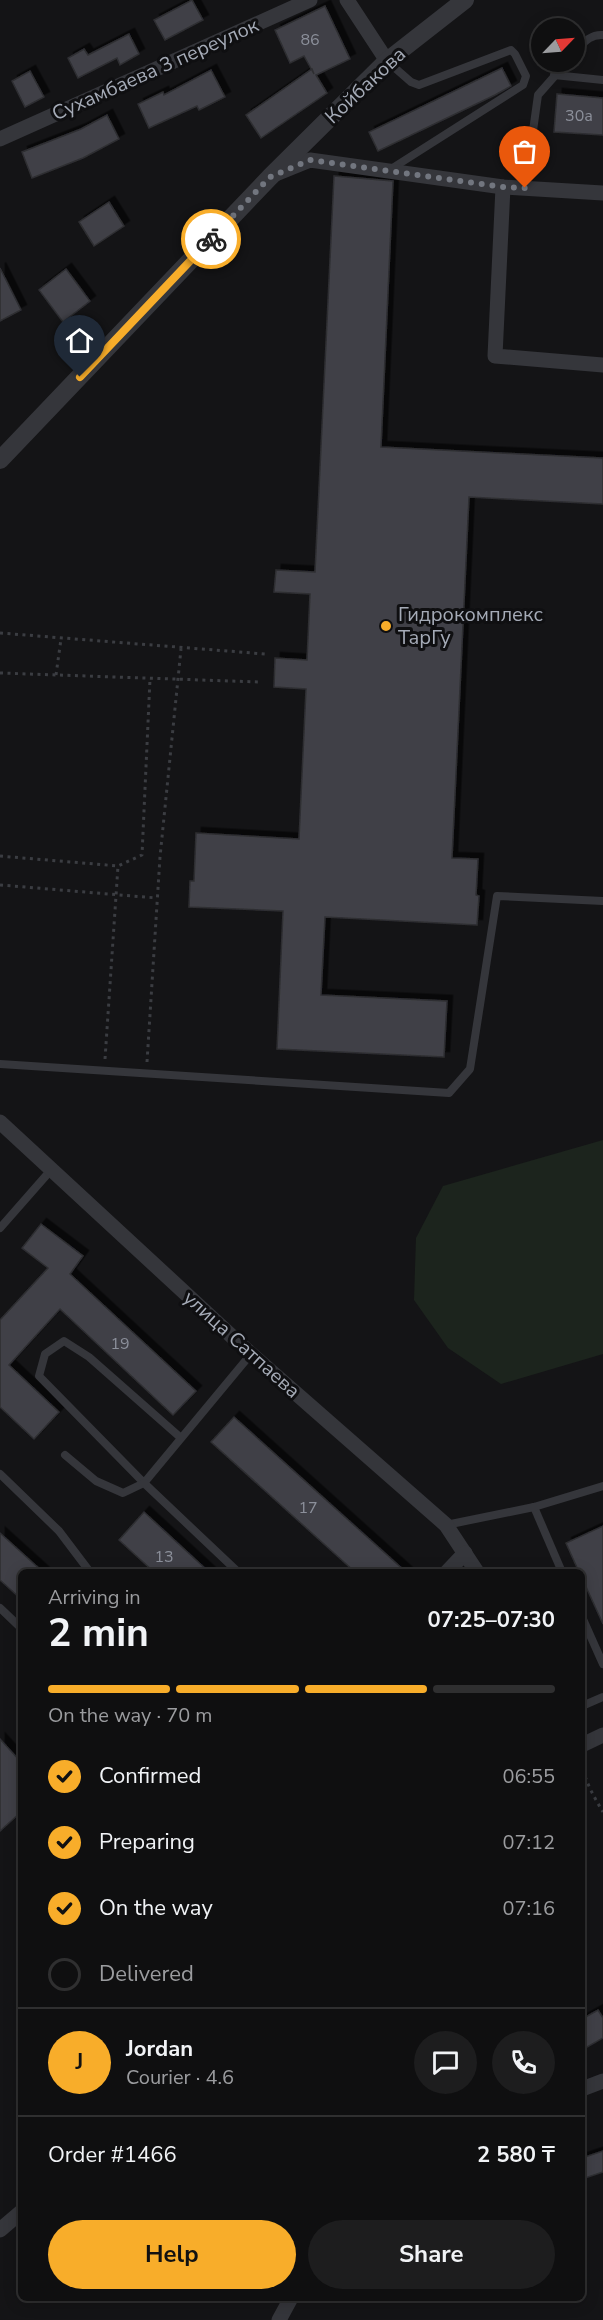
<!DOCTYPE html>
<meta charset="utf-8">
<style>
body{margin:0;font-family:"Nunito Sans",sans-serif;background:#1d1d1e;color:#f1f3f6;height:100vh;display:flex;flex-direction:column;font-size:22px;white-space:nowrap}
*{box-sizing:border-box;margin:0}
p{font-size:20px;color:#9b9c9f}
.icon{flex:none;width:33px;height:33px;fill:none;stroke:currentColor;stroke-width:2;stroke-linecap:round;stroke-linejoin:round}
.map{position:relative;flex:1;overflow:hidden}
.sheet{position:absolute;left:18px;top:1569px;width:567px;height:732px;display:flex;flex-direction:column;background:#0f0f10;border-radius:9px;box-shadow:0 3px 15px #0003,0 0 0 2px #2f2f30}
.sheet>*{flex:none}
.needle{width:39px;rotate:65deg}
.fabs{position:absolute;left:531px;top:18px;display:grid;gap:12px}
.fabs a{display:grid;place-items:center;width:54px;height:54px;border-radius:50%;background:#0f0f10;box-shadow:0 3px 15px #0003,0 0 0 2px #2f2f30;font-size:30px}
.pin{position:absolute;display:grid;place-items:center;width:51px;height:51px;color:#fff;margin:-62px -26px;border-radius:50% 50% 50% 0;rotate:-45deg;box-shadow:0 0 6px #0007}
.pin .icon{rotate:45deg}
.courier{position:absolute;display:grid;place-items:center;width:60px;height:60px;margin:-30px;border:4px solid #f8ad2a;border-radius:50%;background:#fff;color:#222;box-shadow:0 2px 8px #0007}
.summary em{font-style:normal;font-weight:700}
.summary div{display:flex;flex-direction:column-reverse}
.summary{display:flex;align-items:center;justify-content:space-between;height:102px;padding:0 30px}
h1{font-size:39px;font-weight:700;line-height:45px}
.bar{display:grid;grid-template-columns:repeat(4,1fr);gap:9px 6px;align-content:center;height:72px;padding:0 30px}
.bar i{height:8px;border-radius:4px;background:#2f2f30}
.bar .active{background:#f8ad2a}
.bar p{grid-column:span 4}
.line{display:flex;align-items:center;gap:15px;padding:0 30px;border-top:2px solid #2f2f30}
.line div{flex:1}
.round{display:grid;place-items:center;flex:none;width:63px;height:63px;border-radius:32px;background:#1d1d1e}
ol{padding:0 30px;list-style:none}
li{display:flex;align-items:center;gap:18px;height:66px}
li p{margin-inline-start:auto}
li .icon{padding:6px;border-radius:50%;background:#f8ad2a;color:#111;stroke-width:4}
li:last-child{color:#9b9c9f}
li i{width:33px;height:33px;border:3px solid #2f2f30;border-radius:50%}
.cta{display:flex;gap:12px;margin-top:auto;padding:12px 30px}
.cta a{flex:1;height:69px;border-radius:36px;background:#f8ad2a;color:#111;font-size:24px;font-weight:700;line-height:69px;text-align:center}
.cta a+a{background:#1d1d1e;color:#f1f3f6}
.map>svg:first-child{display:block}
.green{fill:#1c241d}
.building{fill:#404146;stroke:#2e2e32;stroke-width:1.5;filter:url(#shadow)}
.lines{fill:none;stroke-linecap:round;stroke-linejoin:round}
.path{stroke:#3b3d42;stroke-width:3;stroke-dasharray:3 4.5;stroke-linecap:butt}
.service{stroke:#35363b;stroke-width:8}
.minor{stroke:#35363b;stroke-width:15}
.tertiary{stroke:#35363b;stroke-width:18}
.done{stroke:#72767f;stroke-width:6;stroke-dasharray:0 10.8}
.route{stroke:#f8ad2a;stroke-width:8}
.poi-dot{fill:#f8ad2a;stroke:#0f0f11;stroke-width:2}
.labels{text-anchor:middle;stroke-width:6;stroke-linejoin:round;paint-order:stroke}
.number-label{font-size:16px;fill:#8c909b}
.street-label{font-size:20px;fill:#a5abb7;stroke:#0f0f11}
.poi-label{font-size:20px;fill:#a5abb7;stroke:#0f0f11;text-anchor:start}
</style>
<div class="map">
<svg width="603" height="2320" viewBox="0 0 603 2320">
<defs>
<filter id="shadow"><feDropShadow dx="5.5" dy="-5.5" stdDeviation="0" flood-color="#0009"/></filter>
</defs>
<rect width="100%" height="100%" fill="#141416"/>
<polygon class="green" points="603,1140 603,1354 501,1384 448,1348 414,1300 416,1238 443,1186"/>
<g class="building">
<polygon points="192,0 203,20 165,40 154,20"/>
<polygon points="325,6 350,59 316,75 327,93 261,138 246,115 312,69 314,74 304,56 290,63 275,30"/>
<polygon points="129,34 139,54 120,65 117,58 78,78 68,58 84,49 88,55"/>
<polygon points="502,68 511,86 495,95 378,151 369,132"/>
<polygon points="211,70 225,97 199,110 197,106 149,128 138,104 163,92 164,95"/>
<polygon points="30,71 44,97 25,107 12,81"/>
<polygon points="557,94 603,98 603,135 554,132"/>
<polygon points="107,115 119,139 83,158 32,178 22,152 81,129"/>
<polygon points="334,176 393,181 381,447 603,458 603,504 469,497 452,858 478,859 476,895 479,896 477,925 325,917 321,995 447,1001 444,1057 277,1049 283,911 189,907 190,881 194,881 196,833 299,839 306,689 274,687 275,658 307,660 310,594 274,592 276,570 315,572"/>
<polygon points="109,202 124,226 94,246 79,222"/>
<polygon points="0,268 21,310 0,321"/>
<polygon points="66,269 90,301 63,322 39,290"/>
<polygon points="41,1224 83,1256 70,1274 196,1391 173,1415 60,1309 9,1365 59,1412 34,1439 0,1407 0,1320 48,1268 22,1248"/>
<polygon points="234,1417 406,1572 355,1572 211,1442"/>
<polygon points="144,1512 209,1572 154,1572 119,1540"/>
<polygon points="603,1526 603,1624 582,1578 582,1572 579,1572 566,1543"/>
<polygon points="0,1533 43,1572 21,1572 21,1599 0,1580"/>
<polygon points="0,1739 21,1762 21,1812 0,1831"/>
<polygon points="598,2010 603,2018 603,2038 582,2050 582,2019"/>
<polygon points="603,2151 603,2172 585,2178 582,2158"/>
</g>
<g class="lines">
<g class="path">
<polyline points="0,633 265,654"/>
<polyline points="0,673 259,682"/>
<polyline points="56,675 61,639"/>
<polyline points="0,856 118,866"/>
<polyline points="0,885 157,898"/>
<polyline points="105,1059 118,866 142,855 150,679"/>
<polyline points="147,1062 160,857 181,649"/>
<path d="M582,1762C584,1780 594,1797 603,1812"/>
</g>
<g class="service">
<path d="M574,53C583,44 589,34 603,35"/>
<polyline points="387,61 411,82 419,85 511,50 515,54 526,76 523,85 391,169"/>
<polyline points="554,75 603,80"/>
<polyline points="525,188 538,95 567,62"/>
<polyline points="0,1064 449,1093 470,1069 497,896 603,901"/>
<polyline points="0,1228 51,1170"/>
<polyline points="181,1438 89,1357 64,1341 45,1354 39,1376 144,1483 251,1354"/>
<polyline points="65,1455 96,1481 123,1493 144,1483 238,1572"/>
<polyline points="0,1474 59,1531 90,1572"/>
<polyline points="534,1507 562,1572"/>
<polyline points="446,1525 534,1507 603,1486"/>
<polyline points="0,1608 21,1628"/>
<polyline points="582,1617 603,1664"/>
<polyline points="582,1706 603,1697"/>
</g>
<g class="minor">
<polyline points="347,0 387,61"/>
<polyline points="0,139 310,0"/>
<polyline points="273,175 310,160 503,187 603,193"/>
<polyline points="503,187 495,356 603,365"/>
<polyline points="0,1122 251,1354 446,1525 477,1572"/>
<polyline points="447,1572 465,1553"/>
<polyline points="582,1745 603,1735"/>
<polyline points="582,2089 603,2081"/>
<polyline points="0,2230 21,2212"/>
<polyline points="279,2320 291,2298"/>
</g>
<polyline class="tertiary" points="0,460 270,177 387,61 465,0"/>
</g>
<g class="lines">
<polyline class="done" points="211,239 270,177 310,160 503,187 525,188"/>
<polyline class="route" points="80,377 211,239"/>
</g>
<circle class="poi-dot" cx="386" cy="626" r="6"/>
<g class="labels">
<g class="number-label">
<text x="310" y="45">86</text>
<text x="579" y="121">30а</text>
<text x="120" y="1349">19</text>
<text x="308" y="1513">17</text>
<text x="164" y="1562">13</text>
</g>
<g class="street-label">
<text transform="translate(155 69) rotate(-24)" y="7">Сухамбаева 3 переулок</text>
<text transform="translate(365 85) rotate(-43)" y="7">Койбакова</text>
<text transform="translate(242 1344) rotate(42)" y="7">улица Сатпаева</text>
</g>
<g class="poi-label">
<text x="398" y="621">Гидрокомплекс<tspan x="398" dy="23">ТарГу</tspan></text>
</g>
</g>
</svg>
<div class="fabs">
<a><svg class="needle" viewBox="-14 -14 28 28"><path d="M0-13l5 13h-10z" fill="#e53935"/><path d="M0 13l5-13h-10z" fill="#9b9c9f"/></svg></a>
</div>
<div class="pin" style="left:525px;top:188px;background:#ea580c"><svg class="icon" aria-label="bag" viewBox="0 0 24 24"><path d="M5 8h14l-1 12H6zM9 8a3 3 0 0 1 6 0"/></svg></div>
<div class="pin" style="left:80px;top:377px;background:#1f2937"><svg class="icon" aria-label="home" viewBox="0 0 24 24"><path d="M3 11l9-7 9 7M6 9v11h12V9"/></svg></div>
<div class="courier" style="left:211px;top:239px"><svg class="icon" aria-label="bike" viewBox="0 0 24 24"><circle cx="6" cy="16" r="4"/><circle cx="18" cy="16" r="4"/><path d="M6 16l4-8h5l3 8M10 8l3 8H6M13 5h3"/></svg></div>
<section class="sheet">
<div class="summary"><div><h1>2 min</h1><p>Arriving in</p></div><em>07:25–07:30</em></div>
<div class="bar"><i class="active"></i><i class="active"></i><i class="active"></i><i></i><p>On the way · 70 m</p></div>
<ol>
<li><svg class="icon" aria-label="check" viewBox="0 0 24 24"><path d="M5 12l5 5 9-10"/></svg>Confirmed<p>06:55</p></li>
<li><svg class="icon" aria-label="check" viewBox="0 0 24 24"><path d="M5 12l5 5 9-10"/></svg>Preparing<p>07:12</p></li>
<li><svg class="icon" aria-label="check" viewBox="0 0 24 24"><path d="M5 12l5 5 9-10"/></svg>On the way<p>07:16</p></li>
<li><i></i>Delivered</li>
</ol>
<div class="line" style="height:108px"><b class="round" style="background:#f8ad2a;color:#111">J</b><div><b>Jordan</b><p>Courier · 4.6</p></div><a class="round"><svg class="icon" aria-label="chat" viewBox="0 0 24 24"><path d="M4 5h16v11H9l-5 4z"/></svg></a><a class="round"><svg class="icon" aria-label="phone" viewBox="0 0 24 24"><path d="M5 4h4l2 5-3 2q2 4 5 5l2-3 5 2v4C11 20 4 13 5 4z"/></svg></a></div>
<div class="line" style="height:78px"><div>Order #1466</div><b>2 580 ₸</b></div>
<div class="cta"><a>Help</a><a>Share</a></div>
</section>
</div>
